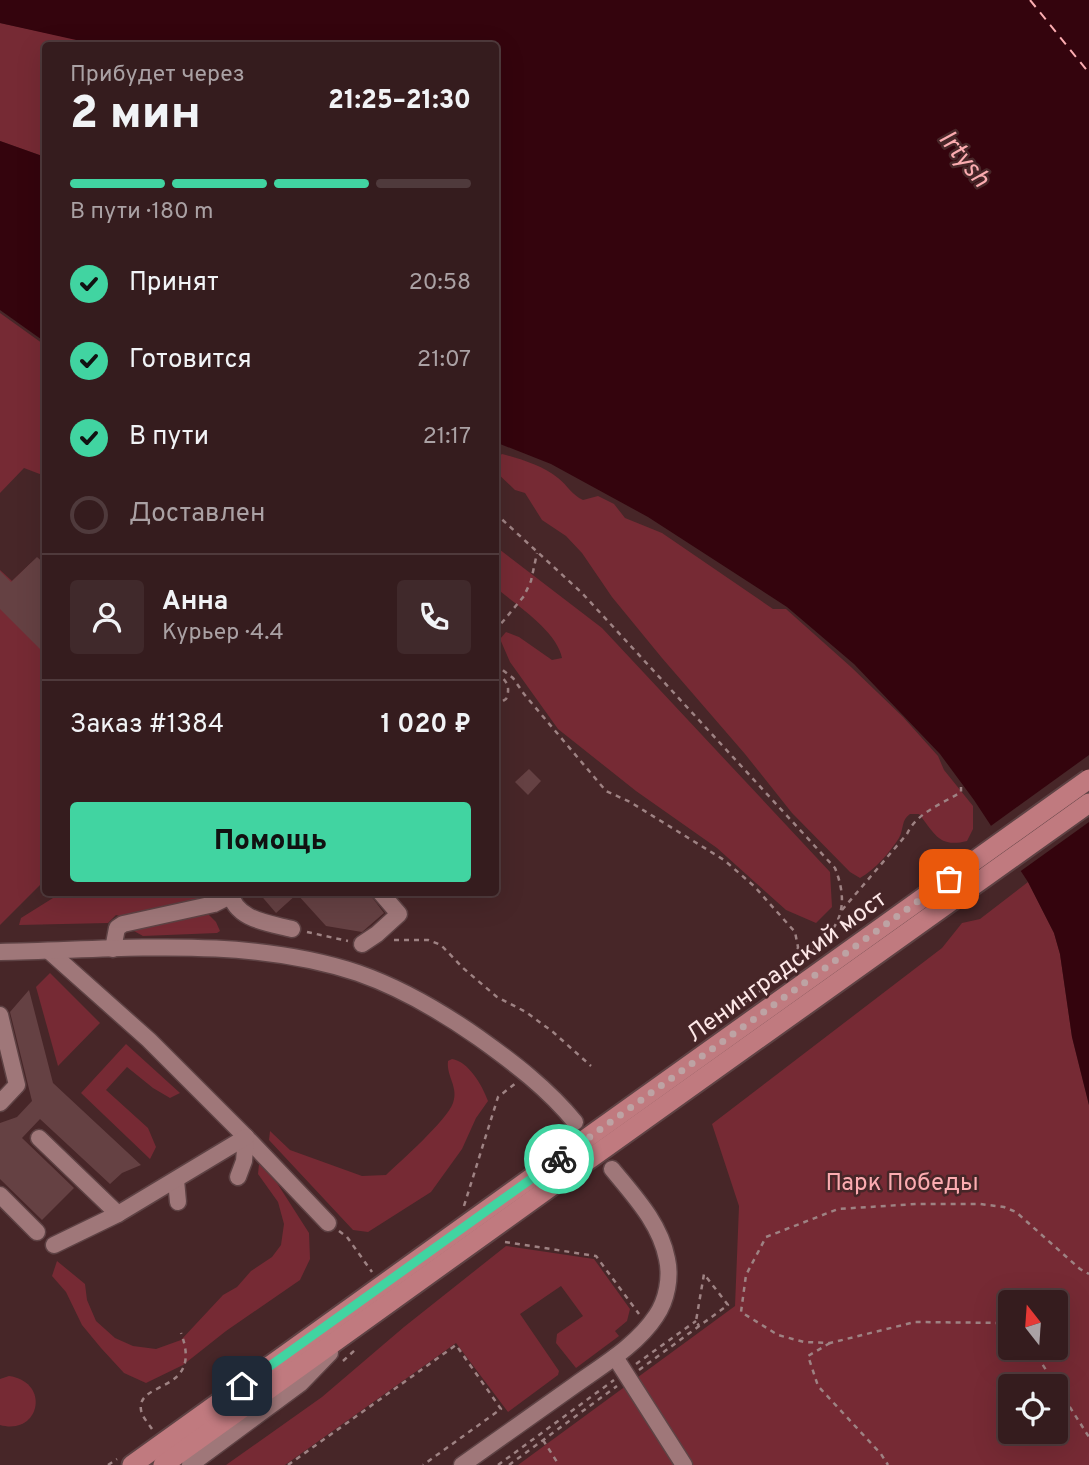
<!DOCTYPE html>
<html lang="ru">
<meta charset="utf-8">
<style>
body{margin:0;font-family:Overpass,sans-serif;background:#40292b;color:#f1f3f6;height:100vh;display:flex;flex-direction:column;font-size:26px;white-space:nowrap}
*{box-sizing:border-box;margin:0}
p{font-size:23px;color:#aaa1a4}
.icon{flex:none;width:38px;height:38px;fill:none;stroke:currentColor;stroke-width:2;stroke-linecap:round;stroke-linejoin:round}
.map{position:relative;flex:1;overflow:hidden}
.details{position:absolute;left:42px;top:42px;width:457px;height:854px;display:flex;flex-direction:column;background:#351c1e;border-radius:7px;box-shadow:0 7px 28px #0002,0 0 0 2px #4f3a3c}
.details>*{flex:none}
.needle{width:46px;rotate:343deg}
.controls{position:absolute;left:998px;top:1290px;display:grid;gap:14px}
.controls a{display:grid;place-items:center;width:70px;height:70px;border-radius:7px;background:#351c1e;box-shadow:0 7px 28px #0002,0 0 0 2px #4f3a3c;font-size:35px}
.pin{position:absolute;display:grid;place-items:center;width:60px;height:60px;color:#fff;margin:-30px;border-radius:14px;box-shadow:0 4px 10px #0006}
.courier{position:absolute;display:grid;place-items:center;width:70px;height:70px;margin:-35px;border:5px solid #41d4a1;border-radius:50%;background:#fff;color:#222;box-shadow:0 2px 9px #0007}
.head em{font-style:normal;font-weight:800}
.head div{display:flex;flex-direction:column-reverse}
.head{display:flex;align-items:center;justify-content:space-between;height:119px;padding:0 28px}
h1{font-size:46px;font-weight:800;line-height:52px}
.bar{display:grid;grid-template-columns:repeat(4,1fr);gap:10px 7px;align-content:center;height:84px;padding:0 28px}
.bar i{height:9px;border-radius:5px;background:#4f3a3c}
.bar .current{background:#41d4a1}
.bar p{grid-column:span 4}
.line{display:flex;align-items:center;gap:18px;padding:0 28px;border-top:2px solid #4f3a3c}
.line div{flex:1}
.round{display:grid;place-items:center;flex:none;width:74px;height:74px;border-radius:7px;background:#40292b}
ol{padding:0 28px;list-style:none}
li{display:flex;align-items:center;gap:21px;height:77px}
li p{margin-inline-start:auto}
li .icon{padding:7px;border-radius:50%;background:#41d4a1;color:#111;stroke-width:4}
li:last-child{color:#aaa1a4}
li i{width:38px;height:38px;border:4px solid #4f3a3c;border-radius:50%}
.action{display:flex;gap:14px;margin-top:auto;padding:14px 28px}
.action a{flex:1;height:80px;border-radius:7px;background:#41d4a1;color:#111;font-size:28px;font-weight:800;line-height:80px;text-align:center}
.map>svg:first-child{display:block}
.green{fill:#762a34;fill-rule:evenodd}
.water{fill:#34040d}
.pier{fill:#472628}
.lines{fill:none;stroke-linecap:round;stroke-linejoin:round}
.ferry{stroke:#fbacb0;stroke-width:2;stroke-dasharray:9 7;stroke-linecap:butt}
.building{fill:#654143}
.minor-casing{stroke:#5e4244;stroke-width:19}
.major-casing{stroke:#5e4244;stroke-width:23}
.path{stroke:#9e8283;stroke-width:2.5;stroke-dasharray:5 5;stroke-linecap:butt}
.minor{stroke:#9f7779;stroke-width:16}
.major{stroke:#c07a7f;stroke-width:19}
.major-bridge-casing{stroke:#5e4244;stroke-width:23;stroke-linecap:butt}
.major-bridge{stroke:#c07a7f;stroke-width:19}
.done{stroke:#bda3a4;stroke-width:7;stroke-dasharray:0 12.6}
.route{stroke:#41d4a1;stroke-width:9}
.labels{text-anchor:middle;stroke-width:5;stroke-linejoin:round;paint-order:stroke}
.street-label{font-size:24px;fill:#fde7e7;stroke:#472628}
.park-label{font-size:24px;fill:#fcacb1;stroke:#472628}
.water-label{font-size:26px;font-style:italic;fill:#fbacb0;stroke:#472628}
</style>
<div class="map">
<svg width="1089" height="1465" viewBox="0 0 1089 1465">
<rect width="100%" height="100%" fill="#472628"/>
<g class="green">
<polygon points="0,23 103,45 46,46 45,157 0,141"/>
<polygon points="0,313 46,346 45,476 24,468 0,493"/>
<path d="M502,454C521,459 543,466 558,478C568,486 572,495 583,500L598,496L614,504L625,518L662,533L773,609H786L851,667L903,717L938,756L944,770L973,806V829L967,841C939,848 935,834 919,814H910C901,820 904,829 899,838C890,852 875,870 860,878L850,872L792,813L745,754L662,658L612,597L582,553L566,536L542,520L525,493L515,490L495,471V459Z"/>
<path d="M495,546L602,628L830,872L832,907L816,923L786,910L717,848L636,791L558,729L510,662L500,639L506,632L519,637L552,660L562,658C557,631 516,605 495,587Z"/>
<polygon points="31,563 46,577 45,880 0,925 0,570 12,581"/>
<path d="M1028,882L1054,933L1060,954L1072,1037L1089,1105V1465H518L735,1306L739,1206L712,1124L942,948L962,923L980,919ZM1010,1302H1055V1348H1010ZM1010,1386H1055V1432H1010Z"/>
<polygon points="200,892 196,902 216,922 220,931 217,933 143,936 125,926 126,918 116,915 108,923 19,925 21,918 61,893"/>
<polygon points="50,973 100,1023 58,1066 36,987"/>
<polygon points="126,1044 180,1093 170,1098 153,1088 127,1067 106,1090 148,1128 156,1147 150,1159 81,1093"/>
<path d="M452,1059C469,1062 482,1085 488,1101L476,1118L462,1149L431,1192L368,1232L353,1230L269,1140L270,1131L290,1150L362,1176L386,1175C401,1161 447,1120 453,1103C459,1087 446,1076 448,1061Z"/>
<polygon points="259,1164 277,1183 309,1233 310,1259 300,1280 226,1331 183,1365 146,1383 124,1373 101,1348 82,1325 66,1292 52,1276 57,1261 85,1284 87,1300 96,1321 115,1338 133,1346 156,1349 181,1340 223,1295 237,1287 251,1271 272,1257 281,1245 284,1224 278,1202 258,1174"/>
<polygon points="506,1246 594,1259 630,1309 627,1321 615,1331 619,1336 576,1368 556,1343 557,1334 583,1316 561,1286 520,1314 559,1371 558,1375 508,1412 456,1343 285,1465 226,1465 322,1397 404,1327"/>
<path d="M9,1376C51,1382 40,1436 0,1425V1379Z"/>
</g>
<g class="water">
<polygon points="0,0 1089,0 1089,1105 1072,1037 1060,954 1054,933 1028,882 974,800 940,754 854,664 787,607 648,517 551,464 495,442 495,46 103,46 0,23"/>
<polygon points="0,141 45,157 45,342 0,310"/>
</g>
<polygon class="pier" points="1089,755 1089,822 1018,873 988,828"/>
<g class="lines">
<polyline class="ferry" points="1030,0 1089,73"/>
</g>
<g class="building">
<polygon points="37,557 46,565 46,655 0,609 0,571 11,582"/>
<polygon points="529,769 541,781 528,795 515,782"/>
<polygon points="258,892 368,892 384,913 362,932 326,926 297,894 276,913"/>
<polygon points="29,990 53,1083 141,1165 122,1173 110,1184 40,1119 22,1138 74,1188 42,1220 0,1179 0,1123 17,1117 32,1101 10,1012"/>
</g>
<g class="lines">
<defs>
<g id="minor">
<path d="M230,892C235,920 269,923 292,929"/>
<polyline points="362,944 377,934 399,914 380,892"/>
<polyline points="113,949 117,928 123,924 214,904 230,896"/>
<polyline points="49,951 149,1040 246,1137 328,1223"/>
<path d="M0,952C118,950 244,935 358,973C401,988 442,1012 479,1038C514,1063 548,1089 575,1122"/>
<polyline points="0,1015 17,1085 0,1103"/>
<polyline points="39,1138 118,1214"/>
<polyline points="238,1177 244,1161 246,1137"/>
<polyline points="176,1180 178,1202"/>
<polyline points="0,1195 37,1232"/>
<polyline points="54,1245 118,1214 246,1137"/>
<polyline points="615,1357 684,1465"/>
<polyline points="190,1465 301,1383 330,1353"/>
<path d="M462,1465C500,1438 538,1411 575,1385C603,1365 637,1345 656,1316C667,1300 671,1277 667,1259C660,1223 634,1196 612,1169"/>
</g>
<g id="major">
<polyline points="132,1465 545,1168"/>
<polyline points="163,1465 556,1183"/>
</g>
</defs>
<use href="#minor" class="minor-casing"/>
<use href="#major" class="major-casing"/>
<g class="path">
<path d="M495,513L582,593L835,868C855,919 829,938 792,968"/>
<polyline points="495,631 524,596 531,581 537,553"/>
<polyline points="495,664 513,678 524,694 606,791 630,802 724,860 754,886 795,932 798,947 796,961 786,972 730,1013"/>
<path d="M495,674C507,678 511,688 506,699L495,706"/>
<polyline points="495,720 501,726 495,732"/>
<path d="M842,910L907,834C916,813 942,804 961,792V787"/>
<polyline points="307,932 348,941"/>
<polyline points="394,940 428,940 441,945 463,968 497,997 526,1012 553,1032 591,1066"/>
<polyline points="464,1206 498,1097 516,1083"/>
<polyline points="339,1231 347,1237 372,1272"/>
<polyline points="505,1242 596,1256 639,1314"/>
<polyline points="1010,1325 1007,1323 915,1322 830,1343 804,1342 778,1335 741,1312 746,1275 766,1237 838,1209 916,1204 980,1204 1004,1207 1016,1212 1080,1269 1089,1274"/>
<polyline points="830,1343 808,1356 818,1386 881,1454 888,1465"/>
<polyline points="1032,1348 1089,1437"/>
<polyline points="343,1361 356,1349"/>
<polyline points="636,1364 696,1321"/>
<polyline points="639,1370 728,1305 704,1274 696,1321 699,1326"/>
<path d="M152,1429C149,1424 142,1417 141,1410C136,1380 204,1394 181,1333"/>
<polyline points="543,1440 559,1465"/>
<polyline points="108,1465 117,1459"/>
<polyline points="288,1465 456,1345 501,1409 423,1465"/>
<polyline points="498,1465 614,1380"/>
<polyline points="509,1465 617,1386"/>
</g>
<use href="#minor" class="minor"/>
<use href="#major" class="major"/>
<defs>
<g id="major-bridge">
<polyline points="545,1168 1089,779"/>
<polyline points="556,1183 1089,803"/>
</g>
</defs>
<use href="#major-bridge" class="major-bridge-casing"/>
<use href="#major-bridge" class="major-bridge"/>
</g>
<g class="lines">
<polyline class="done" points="559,1159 949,879"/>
<polyline class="route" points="242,1386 559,1159"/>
</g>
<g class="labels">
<g class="street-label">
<text transform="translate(786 966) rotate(-36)" y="8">Ленинградский мост</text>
</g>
<g class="park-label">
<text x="902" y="1190">Парк Победы</text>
</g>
<g class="water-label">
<text transform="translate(965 158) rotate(51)" y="9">Irtysh</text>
</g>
</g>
</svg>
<div class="controls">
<a><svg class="needle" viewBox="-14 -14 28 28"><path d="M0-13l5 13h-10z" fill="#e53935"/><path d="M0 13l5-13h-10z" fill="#aaa1a4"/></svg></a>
<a><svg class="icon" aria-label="locate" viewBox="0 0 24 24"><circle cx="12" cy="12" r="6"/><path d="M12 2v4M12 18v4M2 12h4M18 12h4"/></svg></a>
</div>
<div class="pin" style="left:949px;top:879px;background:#ea580c"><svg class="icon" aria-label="bag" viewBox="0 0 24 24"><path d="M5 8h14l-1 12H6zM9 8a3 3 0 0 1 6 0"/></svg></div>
<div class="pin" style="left:242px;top:1386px;background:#1f2937"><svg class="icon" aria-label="home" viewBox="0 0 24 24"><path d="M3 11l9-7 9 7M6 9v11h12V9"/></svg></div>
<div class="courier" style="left:559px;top:1159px"><svg class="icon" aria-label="bike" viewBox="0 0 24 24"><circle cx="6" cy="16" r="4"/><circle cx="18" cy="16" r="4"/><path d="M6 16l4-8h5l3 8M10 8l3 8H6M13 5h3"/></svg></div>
<section class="details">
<div class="head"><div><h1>2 мин</h1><p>Прибудет через</p></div><em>21:25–21:30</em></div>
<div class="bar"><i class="current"></i><i class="current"></i><i class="current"></i><i></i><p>В пути · 180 m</p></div>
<ol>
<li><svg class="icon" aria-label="check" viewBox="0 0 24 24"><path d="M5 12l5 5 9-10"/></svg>Принят<p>20:58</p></li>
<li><svg class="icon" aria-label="check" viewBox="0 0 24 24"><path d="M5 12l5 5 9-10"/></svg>Готовится<p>21:07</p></li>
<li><svg class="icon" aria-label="check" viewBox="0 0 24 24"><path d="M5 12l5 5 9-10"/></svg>В пути<p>21:17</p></li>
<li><i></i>Доставлен</li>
</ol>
<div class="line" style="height:126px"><a class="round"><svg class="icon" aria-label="person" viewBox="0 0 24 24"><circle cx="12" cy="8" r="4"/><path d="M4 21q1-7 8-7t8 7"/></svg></a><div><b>Анна</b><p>Курьер · 4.4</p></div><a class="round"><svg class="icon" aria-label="phone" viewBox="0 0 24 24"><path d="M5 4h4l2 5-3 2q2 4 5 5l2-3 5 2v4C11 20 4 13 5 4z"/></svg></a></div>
<div class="line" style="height:91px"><div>Заказ #1384</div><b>1 020 ₽</b></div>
<div class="action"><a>Помощь</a></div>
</section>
</div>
